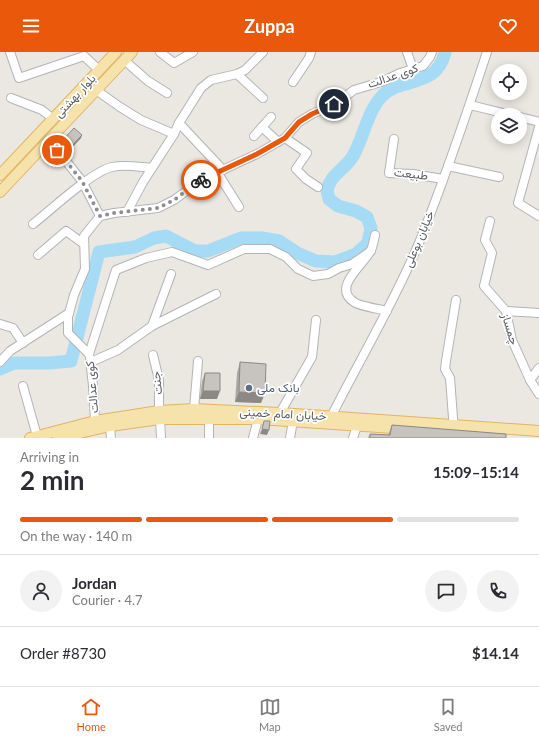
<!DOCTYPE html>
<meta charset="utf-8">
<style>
body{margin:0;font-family:Lato,Vazirmatn,sans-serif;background:#f2f2f3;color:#2b2b33;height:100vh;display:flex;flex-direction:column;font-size:15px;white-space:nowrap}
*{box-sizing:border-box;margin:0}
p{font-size:13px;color:#7c7c81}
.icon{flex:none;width:22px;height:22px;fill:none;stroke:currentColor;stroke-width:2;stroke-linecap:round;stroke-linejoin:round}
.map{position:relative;height:386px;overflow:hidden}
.details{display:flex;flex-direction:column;background:#fff;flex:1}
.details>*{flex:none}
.fabs{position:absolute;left:491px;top:12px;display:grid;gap:8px}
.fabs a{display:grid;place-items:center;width:36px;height:36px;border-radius:50%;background:#fff;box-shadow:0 2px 10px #0003;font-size:20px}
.pin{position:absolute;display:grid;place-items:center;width:34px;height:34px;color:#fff;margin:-17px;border:2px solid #fff;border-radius:50%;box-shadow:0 1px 4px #0007}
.courier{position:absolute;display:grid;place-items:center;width:40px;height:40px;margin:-20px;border:3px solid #ea580c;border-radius:50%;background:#fff;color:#222;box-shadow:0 1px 5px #0007}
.headline em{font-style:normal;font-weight:700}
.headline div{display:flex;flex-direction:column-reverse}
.headline{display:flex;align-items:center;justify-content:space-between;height:68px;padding:0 20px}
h1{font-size:26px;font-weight:700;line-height:30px}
.bar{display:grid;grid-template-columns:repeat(4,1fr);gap:6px 4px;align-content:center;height:48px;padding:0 20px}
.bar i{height:5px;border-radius:3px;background:#e1e1e2}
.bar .on{background:#ea580c}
.bar p{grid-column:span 4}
.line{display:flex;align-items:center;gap:10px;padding:0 20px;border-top:1px solid #e1e1e2}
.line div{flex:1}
.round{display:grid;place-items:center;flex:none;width:42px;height:42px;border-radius:21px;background:#f2f2f3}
header{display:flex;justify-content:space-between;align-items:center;height:52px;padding:0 20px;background:#ea580c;color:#fff;font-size:18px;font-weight:700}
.tab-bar{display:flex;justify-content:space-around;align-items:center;height:56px;border-top:1px solid #e1e1e2;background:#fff;font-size:11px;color:#7c7c81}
.tab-bar a{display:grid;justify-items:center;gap:2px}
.tab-bar .on{color:#ea580c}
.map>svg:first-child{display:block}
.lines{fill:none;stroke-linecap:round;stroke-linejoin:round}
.river{stroke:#a6dbf6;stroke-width:13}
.minor-casing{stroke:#b2b4b8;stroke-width:10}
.major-casing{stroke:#e3b363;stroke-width:12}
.minor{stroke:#fff;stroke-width:8}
.major{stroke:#f6e3ab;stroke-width:10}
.wall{fill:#aba8a3}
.shaded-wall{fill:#8b8885}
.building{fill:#c7c3be;stroke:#8b8885}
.done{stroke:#8d8e8e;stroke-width:4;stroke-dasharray:0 7.2}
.route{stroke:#ea580c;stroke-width:5}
.service-dot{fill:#5c6f8a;stroke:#fff;stroke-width:1.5}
.labels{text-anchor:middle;stroke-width:3.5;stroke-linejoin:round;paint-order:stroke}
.street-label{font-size:12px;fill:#5a5e61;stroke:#fff}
.service-label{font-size:12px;fill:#4e5e75;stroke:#fff;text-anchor:start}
</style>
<header><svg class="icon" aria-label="menu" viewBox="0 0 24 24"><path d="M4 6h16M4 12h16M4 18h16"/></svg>Zuppa<svg class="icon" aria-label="heart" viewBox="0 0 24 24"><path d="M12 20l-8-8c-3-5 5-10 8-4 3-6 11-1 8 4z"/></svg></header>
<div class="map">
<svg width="539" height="386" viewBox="0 0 539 386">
<rect width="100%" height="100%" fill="#ebe8e1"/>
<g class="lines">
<path class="river" d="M0,317L14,311H50L71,309L99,200L135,195L154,186L166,184L195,199H208L241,186H262L279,189L297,201L316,209L335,210L356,202L368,191L371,176L367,165L356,159L338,154L329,147L327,138C328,134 330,130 332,127C338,119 348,113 353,104C364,85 367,59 383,43C402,25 437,36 445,0"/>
<defs>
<g id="minor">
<polyline points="10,0 19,26 84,4 99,18"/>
<polyline points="160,0 174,11 193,0"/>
<polyline points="407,0 413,17"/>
<polyline points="124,8 148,29 167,41"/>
<polyline points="237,22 263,46"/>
<polyline points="293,30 309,6 311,0"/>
<polyline points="96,38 120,55 141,68 174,82"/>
<polyline points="11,46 42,58 53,67"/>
<polyline points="470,53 511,63"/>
<polyline points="520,65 539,70"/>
<polyline points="179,71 223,118"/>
<polyline points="262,75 278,90"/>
<polyline points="539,75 518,151 539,164"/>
<polyline points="254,84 271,65"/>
<polyline points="285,86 307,101 296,117 306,127 318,135"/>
<polyline points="394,87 389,121 413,122 443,127"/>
<polyline points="49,88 82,129 100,164"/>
<polyline points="448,114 499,125"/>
<polyline points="217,120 239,155"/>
<polyline points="127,160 143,130 174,82 179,71 201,36 211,28 237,22 245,18 263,0"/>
<polyline points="490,169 485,188 492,201 484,234 506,259 512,288 530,328 539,342"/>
<path d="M33,172C51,158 91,120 112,115C125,112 139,115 152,116"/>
<path d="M375,183C374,188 373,194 371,198C365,212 331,235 354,250C359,254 379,257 387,259"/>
<polyline points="38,203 66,179 84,192"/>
<polyline points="506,259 539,261"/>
<polyline points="0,272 13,276 23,291"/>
<polyline points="152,274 171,222"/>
<polyline points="89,302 68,281 68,265 74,243 85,217 84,184 100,164 114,161 158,156 174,148 203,127 257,102 285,86 299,70 312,62 335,52 354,38 381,30 400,21 423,14 430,5 432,0"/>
<polyline points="89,302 116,218 146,206 172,200 208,213 244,197 270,197 286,205 298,217 313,224 328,222 339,216 352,212 371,199"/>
<polyline points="153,303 159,328 159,359"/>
<polyline points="90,306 93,334 95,369"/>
<polyline points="0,310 10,299 69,261"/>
<polyline points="91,310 118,298 152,274 216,242"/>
<polyline points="530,328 539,316"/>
<polyline points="23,334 37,384"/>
<polyline points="194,357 198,309"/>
<polyline points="280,361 312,305 316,268"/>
<path d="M331,365C360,307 394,251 419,191C444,129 466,64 487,0"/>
<polyline points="160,367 161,386"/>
<polyline points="110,374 111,386"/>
<polyline points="454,379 450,326 445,317 446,309 456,248"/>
<polyline points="209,386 209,366"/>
<polyline points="253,386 258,367"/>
<polyline points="290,386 293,369"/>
<polyline points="353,386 357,374"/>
</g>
<g id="major">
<polyline points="0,123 116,0"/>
<polyline points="0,140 132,0"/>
<polyline points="30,386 95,369 159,359 194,357 280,361 539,379"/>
<polyline points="58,386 110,374 160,367 258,367 394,376"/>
</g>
</defs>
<use href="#minor" class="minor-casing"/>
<use href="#major" class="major-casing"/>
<use href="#minor" class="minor"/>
<use href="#major" class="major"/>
</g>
<g class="wall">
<polygon points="81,86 67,101 60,93 61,90"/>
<polygon points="240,310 261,351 235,350 237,321"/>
<polygon points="205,321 217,347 200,347 202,329"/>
<polygon points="392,373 506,386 368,386 370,382 388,383"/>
</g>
<g class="shaded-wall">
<polygon points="82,83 81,86 67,101 68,98"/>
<polygon points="203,339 220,339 217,347 200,347"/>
<polygon points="239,340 265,341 261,351 235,350"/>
<polygon points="262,377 269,378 267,383 260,382"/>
</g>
<g class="building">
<polygon points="74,76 82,83 68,98 61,90"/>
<polygon points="240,310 266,312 265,341 239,340"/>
<polygon points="205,321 220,321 220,339 203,339"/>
<polygon points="264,369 270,369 269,378 262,377"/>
<polygon points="392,373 506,382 506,386 370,386 370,382 390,383"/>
</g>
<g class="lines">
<polyline class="done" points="57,98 82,129 100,164 114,161 158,156 174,148 201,128"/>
<polyline class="route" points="201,128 257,102 285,86 299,70 312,62 334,52"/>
</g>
<circle class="service-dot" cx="249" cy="336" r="4"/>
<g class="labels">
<g class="street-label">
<text transform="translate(393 24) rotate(-19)" y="4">کوی عدالت</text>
<text transform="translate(75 44) rotate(-47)" y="4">بلوار بهشتی</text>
<text transform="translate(411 122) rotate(7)" y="4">طبيعت</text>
<text transform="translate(419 187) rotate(-67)" y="4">خیابان بوعلی</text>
<text transform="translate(510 277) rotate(73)" y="4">چمساز</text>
<text transform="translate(157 331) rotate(-96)" y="4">جنت</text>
<text transform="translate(92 335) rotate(-95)" y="4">کوی عدالت</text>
<text transform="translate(283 362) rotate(3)" y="4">خیابان امام خمینی</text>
</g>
<g class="service-label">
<text x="257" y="340">بانک ملی</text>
</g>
</g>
</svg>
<div class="fabs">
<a><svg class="icon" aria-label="locate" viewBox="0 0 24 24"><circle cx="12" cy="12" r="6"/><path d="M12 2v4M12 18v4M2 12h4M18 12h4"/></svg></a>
<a><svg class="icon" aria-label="layers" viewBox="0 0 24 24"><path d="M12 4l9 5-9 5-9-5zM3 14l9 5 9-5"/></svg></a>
</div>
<div class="pin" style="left:57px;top:98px;background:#ea580c"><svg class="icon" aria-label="bag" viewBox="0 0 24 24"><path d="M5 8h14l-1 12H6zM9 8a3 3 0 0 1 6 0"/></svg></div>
<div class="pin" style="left:334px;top:52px;background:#1f2937"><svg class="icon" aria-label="home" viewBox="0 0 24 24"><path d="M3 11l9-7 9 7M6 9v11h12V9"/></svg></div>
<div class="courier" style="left:201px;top:128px"><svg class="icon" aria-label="bike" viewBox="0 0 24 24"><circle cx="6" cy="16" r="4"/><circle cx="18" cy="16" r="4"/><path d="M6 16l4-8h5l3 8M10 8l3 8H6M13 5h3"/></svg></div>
</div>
<section class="details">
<div class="headline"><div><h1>2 min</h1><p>Arriving in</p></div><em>15:09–15:14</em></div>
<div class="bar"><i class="on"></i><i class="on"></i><i class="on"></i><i></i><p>On the way · 140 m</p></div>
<div class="line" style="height:72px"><a class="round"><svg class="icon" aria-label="person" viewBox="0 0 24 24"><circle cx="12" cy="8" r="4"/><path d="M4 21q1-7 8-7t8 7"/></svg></a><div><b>Jordan</b><p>Courier · 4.7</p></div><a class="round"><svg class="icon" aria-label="chat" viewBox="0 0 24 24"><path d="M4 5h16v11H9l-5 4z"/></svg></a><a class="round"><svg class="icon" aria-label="phone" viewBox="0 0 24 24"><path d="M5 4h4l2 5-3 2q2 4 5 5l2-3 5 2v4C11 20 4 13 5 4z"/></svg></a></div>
<div class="line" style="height:52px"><div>Order #8730</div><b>$14.14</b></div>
</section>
<nav class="tab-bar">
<a class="on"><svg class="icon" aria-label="home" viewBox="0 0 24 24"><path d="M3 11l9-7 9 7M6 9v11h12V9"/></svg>Home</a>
<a><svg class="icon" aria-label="map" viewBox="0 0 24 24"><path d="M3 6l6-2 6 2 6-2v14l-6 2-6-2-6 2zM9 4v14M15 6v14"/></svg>Map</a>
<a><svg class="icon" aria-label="saved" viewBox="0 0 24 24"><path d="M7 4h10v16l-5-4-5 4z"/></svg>Saved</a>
</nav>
